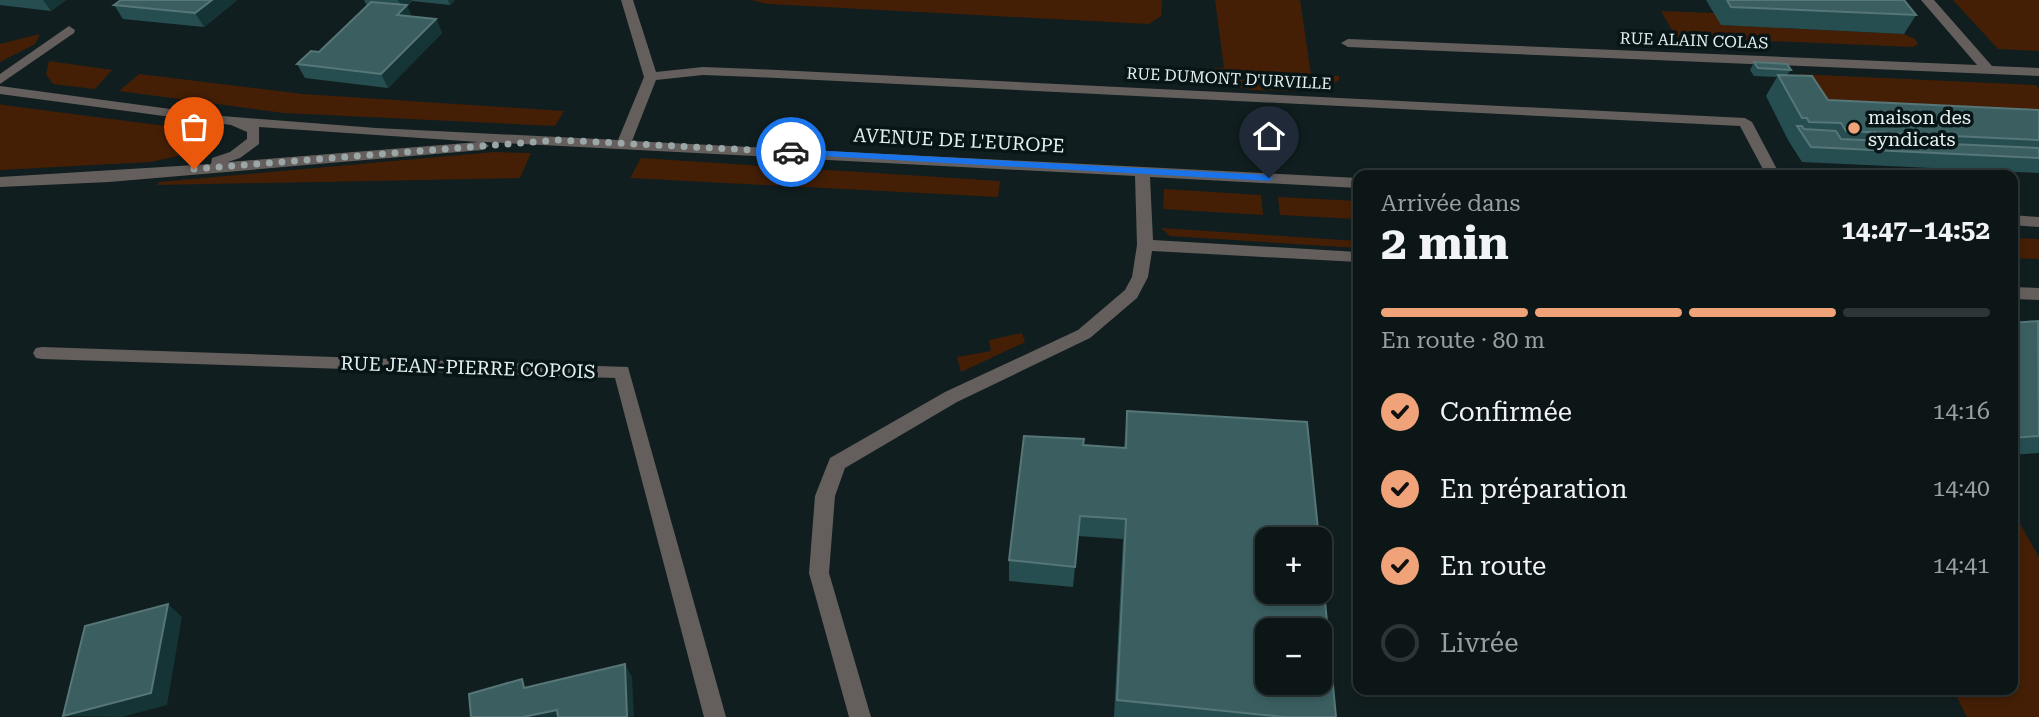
<!DOCTYPE html>
<html lang="fr">
<meta charset="utf-8">
<style>
body{margin:0;font-family:"Roboto Serif",serif;background:#1b2324;color:#f1f3f6;height:100vh;display:flex;flex-direction:column;font-size:26px;white-space:nowrap}
*{box-sizing:border-box;margin:0}
p{font-size:23px;color:#9a9fa1}
.icon{flex:none;width:38px;height:38px;fill:none;stroke:currentColor;stroke-width:2;stroke-linecap:round;stroke-linejoin:round}
.map{position:relative;flex:1;overflow:hidden}
.panel{position:absolute;left:1353px;top:170px;width:665px;height:525px;display:flex;flex-direction:column;background:#0d1617;border-radius:14px;box-shadow:0 4px 10px #0003,0 0 0 2px #2d3536}
.panel>*{flex:none}
.tools{position:absolute;left:1255px;top:527px;display:grid;gap:14px}
.tools a{display:grid;place-items:center;width:77px;height:77px;border-radius:14px;background:#0d1617;box-shadow:0 4px 10px #0003,0 0 0 2px #2d3536;font-size:35px}
.pin{position:absolute;display:grid;place-items:center;width:60px;height:60px;color:#fff;margin:-72px -30px;border-radius:50% 50% 50% 0;rotate:-45deg;box-shadow:0 0 7px #0007}
.pin .icon{rotate:45deg}
.courier{position:absolute;display:grid;place-items:center;width:70px;height:70px;margin:-35px;border:5px solid #1a73e8;border-radius:50%;background:#fff;color:#222;box-shadow:0 2px 9px #0007}
.headline em{font-style:normal;font-weight:700}
.headline div{display:flex;flex-direction:column-reverse}
.headline{display:flex;align-items:center;justify-content:space-between;height:119px;padding:0 28px}
h1{font-size:46px;font-weight:700;line-height:52px}
.bar{display:grid;grid-template-columns:repeat(4,1fr);gap:10px 7px;align-content:center;height:84px;padding:0 28px}
.bar i{height:9px;border-radius:5px;background:#2d3536}
.bar .active{background:#f0a378}
.bar p{grid-column:span 4}
ol{padding:0 28px;list-style:none}
li{display:flex;align-items:center;gap:21px;height:77px}
li p{margin-inline-start:auto}
li .icon{padding:7px;border-radius:50%;background:#f0a378;color:#111;stroke-width:4}
li:last-child{color:#9a9fa1}
li i{width:38px;height:38px;border:4px solid #2d3536;border-radius:50%}
.map>svg:first-child{display:block}
.green{fill:#441f06}
.lines{fill:none;stroke-linecap:round;stroke-linejoin:round}
.minor{fill:#645f5c;fill-rule:evenodd}
.wall{fill:#264e50}
.shaded-wall{fill:#153435}
.building{fill:#3b5f61;stroke:#567678;stroke-width:2;fill-rule:evenodd}
.route{fill:#1a73e8}
.done{stroke:#9ba6a7;stroke-width:7;stroke-dasharray:0 12.6}
.poi-dot{fill:#f0a378;stroke:#081516;stroke-width:2.5}
.labels{text-anchor:middle;stroke-width:7;stroke-linejoin:round;paint-order:stroke}
.far-street-label{font-size:16px;fill:#e6eff0;stroke:#081516}
.poi-label{font-size:19px;fill:#e6eff0;stroke:#081516;text-anchor:start}
.street-label{font-size:19px;fill:#e6eff0;stroke:#081516}
</style>
<div class="map">
<svg width="2039" height="717" viewBox="0 0 2039 717">
<rect width="100%" height="100%" fill="#111e1f"/>
<g class="green">
<polygon points="751,0 1162,0 1161,16 1149,24 767,4"/>
<polygon points="1215,0 1300,0 1311,75 1339,76 1339,80 1320,91 1251,90 1227,84 1213,76 1207,68 1224,68"/>
<polygon points="1953,0 2039,0 2039,51 1998,49"/>
<polygon points="1661,11 1714,13 1722,25 1904,34 1915,39 1918,44 1913,47 1676,37"/>
<polygon points="40,34 35,44 0,62 0,44"/>
<polygon points="49,61 112,70 95,89 53,84 46,74"/>
<polygon points="139,74 303,94 564,111 555,126 284,113 119,91"/>
<polygon points="1799,74 2036,85 2039,89 2039,128 1829,118"/>
<polygon points="0,104 3,105 220,133 209,149 151,162 0,170"/>
<polygon points="494,152 531,153 520,178 157,185 159,182"/>
<polygon points="641,158 1000,181 998,197 630,178"/>
<polygon points="1164,189 1261,195 1263,215 1163,209"/>
<polygon points="1278,197 1358,201 1358,219 1280,215"/>
<polygon points="1161,228 1358,241 1358,248 1170,236"/>
<polygon points="2013,238 2039,239 2039,259 2013,258"/>
<polygon points="1022,333 1025,342 961,372 957,357 991,351 989,340"/>
<polygon points="2013,512 2039,557 2039,717 1967,717 1953,690 2012,690"/>
</g>
<g class="lines">
<g class="minor">
<path d="M621,0H633L656,72L703,67L755,69L1745,118L1752,122L1780,175H1766L1740,126L755,77L703,75L656,80L632,141L1358,178V188L1150,177L1153,240L1358,252V262L1152,251L1148,277L1137,298L1090,338L957,402L845,468L835,496L829,573L871,717H849L809,573L815,496L830,458L945,392L1078,330L1125,290L1132,277L1137,245L1135,176L484,142L489,146L482,150L109,182L0,187V177L211,164L212,158L230,152L247,139V132L231,125L0,94V86L222,116L376,128L618,140L644,77ZM259,127L479,142L228,162L240,158L259,144Z"/>
<polygon points="1921,0 1934,0 1992,66 2039,68 2039,76 1348,47 1341,43 1348,39 1977,65"/>
<polygon points="69,26 75,30 74,33 0,84 0,74"/>
<polygon points="2012,215 2039,217 2039,227 2012,225"/>
<polygon points="2012,287 2039,288 2039,300 2012,299"/>
<polygon points="42,347 628,367 726,717 704,717 615,378 42,359 36,358 33,353 36,348"/>
</g>
</g>
<g class="wall">
<polygon points="0,0 66,0 51,11 0,5"/>
<polygon points="237,0 204,27 123,19 114,5"/>
<polygon points="364,0 455,0 450,5 412,1 407,6 411,16 436,19 442,33 388,88 305,78 297,64 319,52 367,6"/>
<polygon points="1706,0 1904,0 1916,15 1904,34 1721,25"/>
<polygon points="1754,62 1791,70 1787,75 1828,100 2039,110 2039,173 1802,162 1788,140 1766,96 1777,77 1754,76 1750,70"/>
<polygon points="2039,322 2039,453 2012,455 2012,323"/>
<polygon points="1127,411 1336,717 1114,717 1123,539 1078,536 1073,587 1009,581 1009,560 1083,445 1124,448"/>
</g>
<g class="shaded-wall">
<polygon points="43,0 66,0 51,11"/>
<polygon points="212,0 237,0 204,27 195,13"/>
<polygon points="398,0 412,0 407,6 413,19 397,15 403,9"/>
<polygon points="448,0 455,0 450,5"/>
<polygon points="436,19 442,33 388,88 381,74"/>
<polygon points="168,604 182,617 167,705 122,717 63,716"/>
<polygon points="625,664 632,677 634,717 627,717"/>
<polygon points="557,710 563,717 523,717"/>
</g>
<g class="building">
<polygon points="121,0 212,0 195,13 114,5"/>
<polygon points="1727,0 1904,0 1916,15 1731,7"/>
<polygon points="371,2 407,5 397,15 436,19 381,74 297,64 311,51 319,52"/>
<polygon points="1754,62 1787,64 1791,70 1758,68"/>
<polygon points="1778,75 1812,76 1828,100 2039,110 2039,140 1846,131 1841,123 1809,122 1807,118 1802,118"/>
<polygon points="1797,126 1802,126 1804,129 1836,131 1841,139 2039,148 2039,158 1811,147"/>
<polygon points="2038,321 2039,436 2012,438 2012,323"/>
<path d="M1127,411L1307,422L1319,539H1267V592H1320V548L1336,717H1284L1117,700L1126,519L1080,516L1075,567L1009,560L1024,436L1084,439L1083,445L1126,448ZM1267,630H1320V682H1267Z"/>
<polygon points="168,604 151,693 63,716 85,626"/>
<polygon points="625,664 627,717 558,717 557,710 523,717 471,717 469,694 522,679 524,688"/>
</g>
<polygon class="route" points="791,149 1269,175 1273,178 1269,181 787,154 787,150"/>
<g class="lines">
<polyline class="done" points="194,169 558,140 791,152"/>
</g>
<circle class="poi-dot" cx="1854" cy="128" r="7"/>
<g class="labels">
<g class="far-street-label">
<text transform="translate(1694 40) rotate(2)" y="6">RUE ALAIN COLAS</text>
<text transform="translate(1229 78) rotate(3)" y="6">RUE DUMONT D'URVILLE</text>
</g>
<g class="poi-label">
<text x="1868" y="124">maison des<tspan x="1868" dy="22">syndicats</tspan></text>
</g>
<g class="street-label">
<text transform="translate(959 140) rotate(3)" y="7">AVENUE DE L'EUROPE</text>
<text transform="translate(468 367) rotate(2)" y="7">RUE JEAN-PIERRE COPOIS</text>
</g>
</g>
</svg>
<div class="tools">
<a>+</a>
<a>−</a>
</div>
<div class="pin" style="left:194px;top:169px;background:#ea580c"><svg class="icon" aria-label="bag" viewBox="0 0 24 24"><path d="M5 8h14l-1 12H6zM9 8a3 3 0 0 1 6 0"/></svg></div>
<div class="pin" style="left:1269px;top:178px;background:#1f2937"><svg class="icon" aria-label="home" viewBox="0 0 24 24"><path d="M3 11l9-7 9 7M6 9v11h12V9"/></svg></div>
<div class="courier" style="left:791px;top:152px"><svg class="icon" aria-label="car" viewBox="0 0 24 24"><path d="M5 17H2v-5l4-1 3-4h7l3 4 3 1v5h-3M9 17h6M6 11h13"/><circle cx="7" cy="17" r="2"/><circle cx="17" cy="17" r="2"/></svg></div>
<section class="panel">
<div class="headline"><div><h1>2 min</h1><p>Arrivée dans</p></div><em>14:47–14:52</em></div>
<div class="bar"><i class="active"></i><i class="active"></i><i class="active"></i><i></i><p>En route · 80 m</p></div>
<ol>
<li><svg class="icon" aria-label="check" viewBox="0 0 24 24"><path d="M5 12l5 5 9-10"/></svg>Confirmée<p>14:16</p></li>
<li><svg class="icon" aria-label="check" viewBox="0 0 24 24"><path d="M5 12l5 5 9-10"/></svg>En préparation<p>14:40</p></li>
<li><svg class="icon" aria-label="check" viewBox="0 0 24 24"><path d="M5 12l5 5 9-10"/></svg>En route<p>14:41</p></li>
<li><i></i>Livrée</li>
</ol>
</section>
</div>
